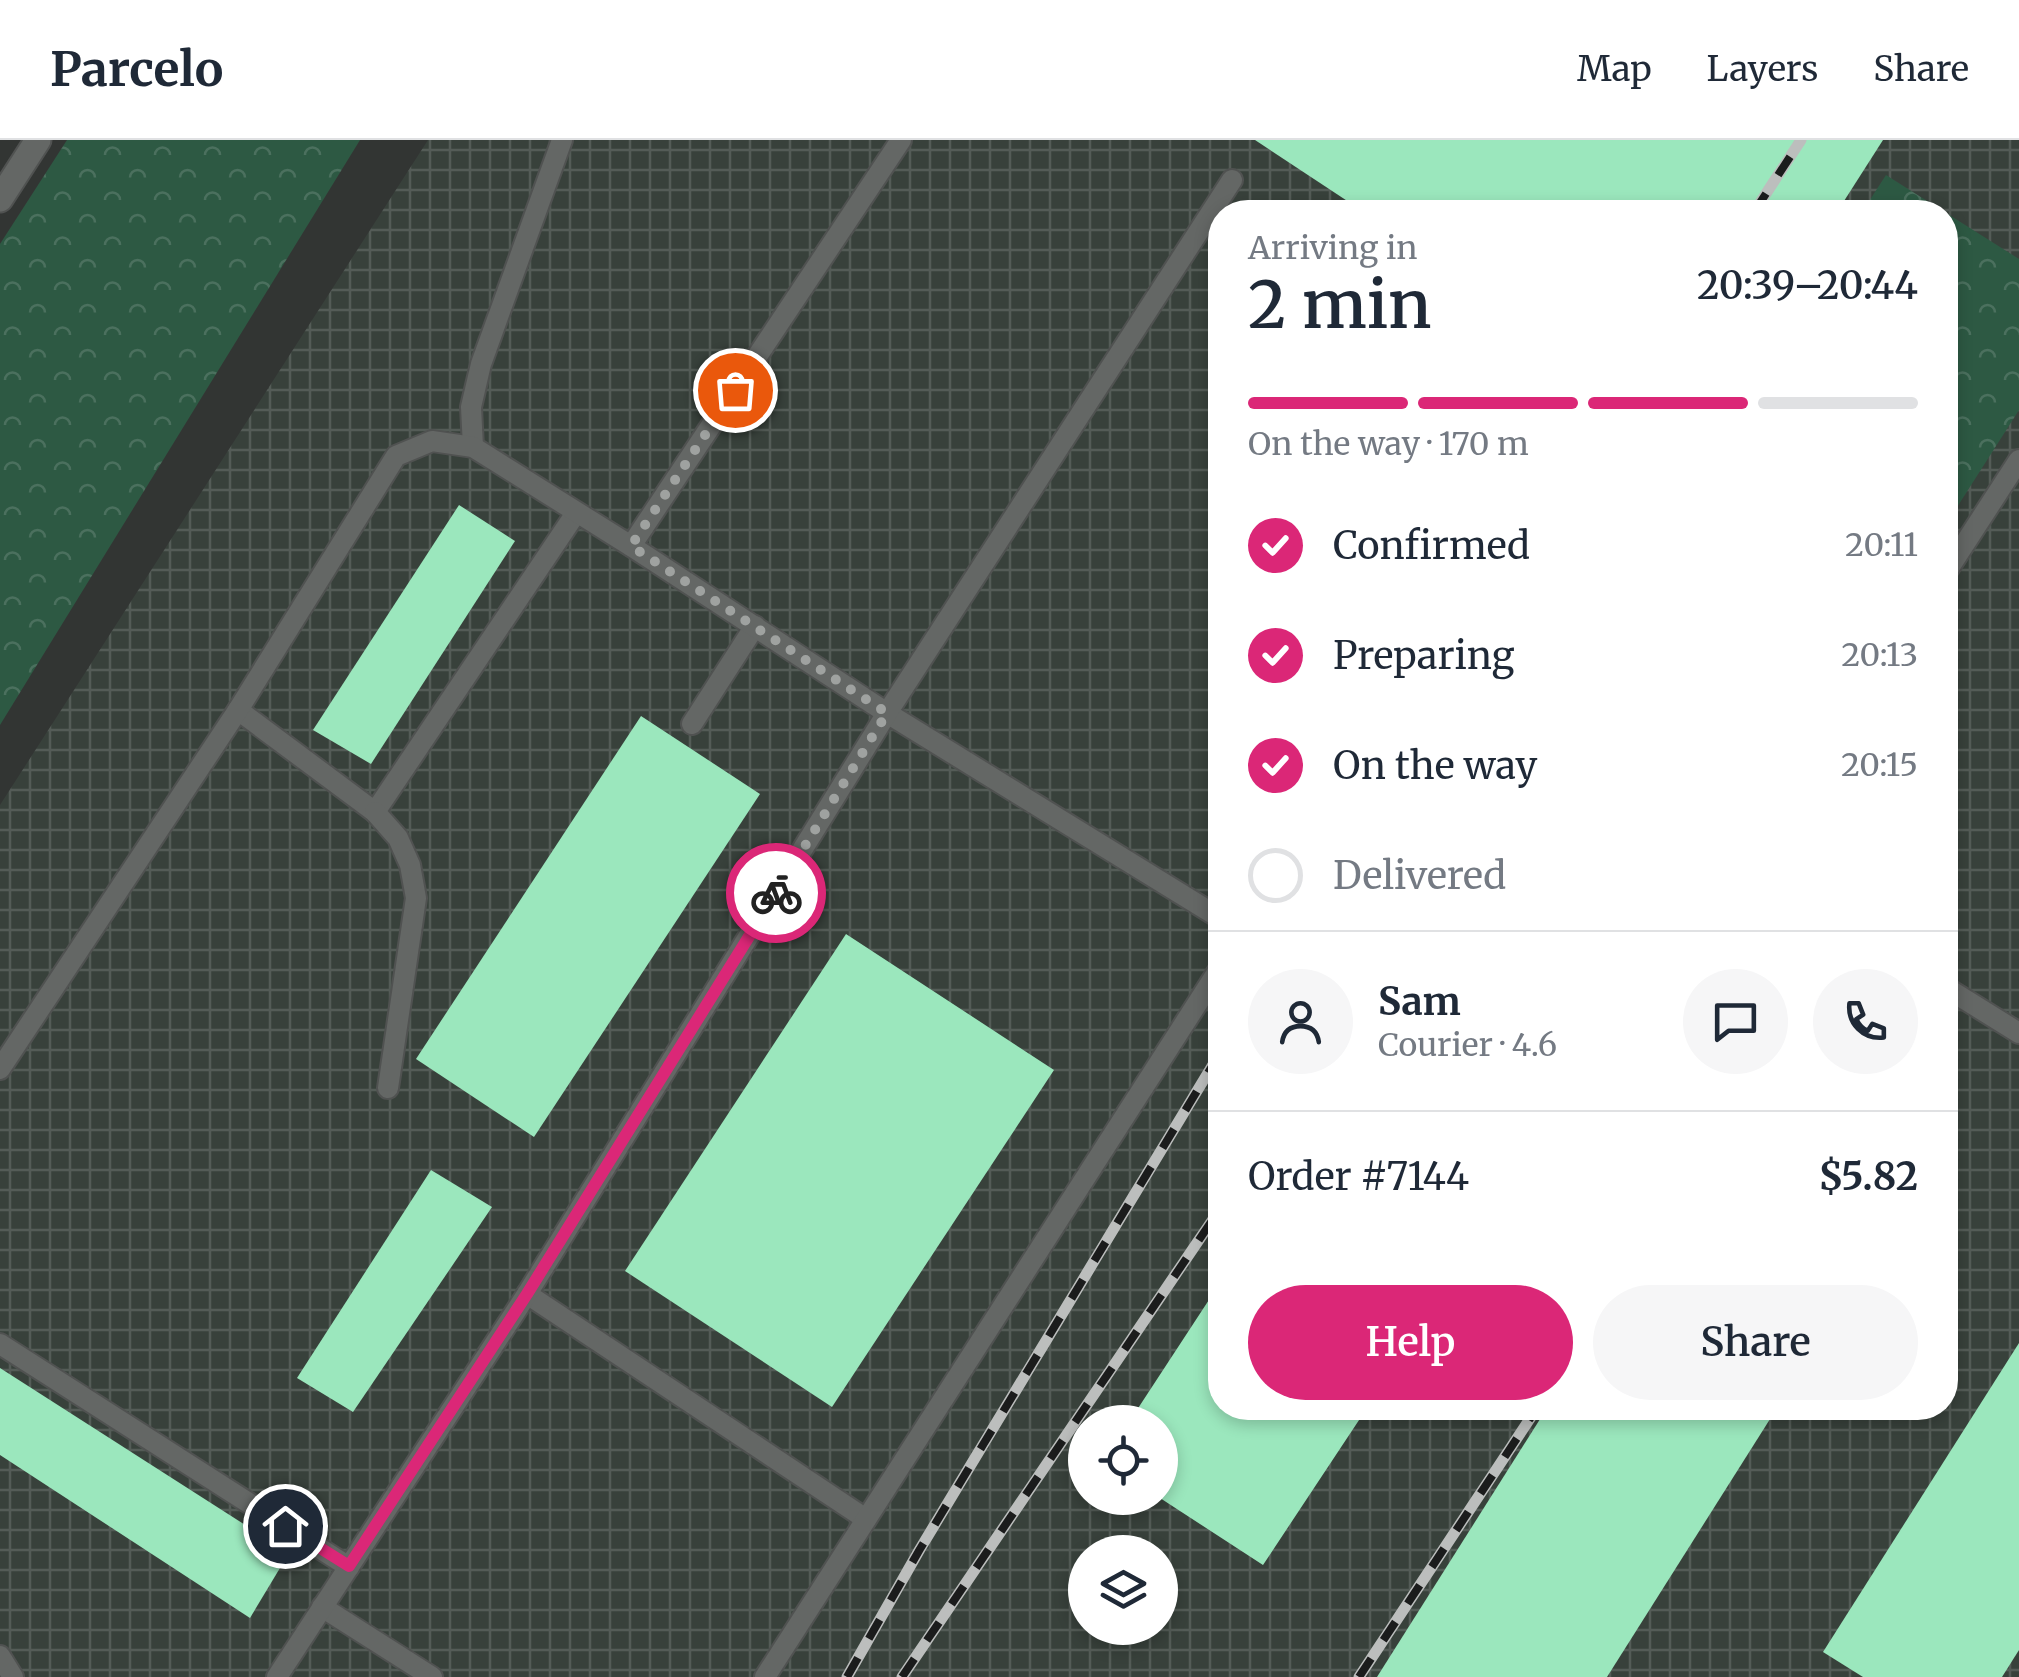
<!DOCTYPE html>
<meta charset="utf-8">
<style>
body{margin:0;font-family:Merriweather,serif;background:#f6f6f7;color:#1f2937;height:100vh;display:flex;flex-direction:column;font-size:38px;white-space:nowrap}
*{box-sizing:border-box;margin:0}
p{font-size:32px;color:#747a83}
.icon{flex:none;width:55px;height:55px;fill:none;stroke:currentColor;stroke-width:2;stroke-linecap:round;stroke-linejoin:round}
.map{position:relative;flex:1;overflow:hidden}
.details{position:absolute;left:1208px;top:60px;width:750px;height:1220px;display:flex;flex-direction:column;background:#fff;border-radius:40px;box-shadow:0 5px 15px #0003}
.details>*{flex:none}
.fabs{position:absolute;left:1068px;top:1265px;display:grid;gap:20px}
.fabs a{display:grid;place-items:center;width:110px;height:110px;border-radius:50%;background:#fff;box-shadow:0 5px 15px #0003;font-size:50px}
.pin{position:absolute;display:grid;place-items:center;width:85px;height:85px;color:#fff;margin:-42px;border:5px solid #fff;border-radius:50%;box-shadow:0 2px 10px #0007}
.courier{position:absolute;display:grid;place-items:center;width:100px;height:100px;margin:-50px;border:8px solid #db2777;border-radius:50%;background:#fff;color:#222;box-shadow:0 2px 12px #0007}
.overview em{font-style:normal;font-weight:600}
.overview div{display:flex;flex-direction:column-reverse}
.overview{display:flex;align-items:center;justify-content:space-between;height:170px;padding:0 40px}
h1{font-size:65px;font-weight:600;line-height:75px}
.bar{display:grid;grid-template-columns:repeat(4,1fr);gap:15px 10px;align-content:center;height:120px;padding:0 40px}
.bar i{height:12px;border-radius:8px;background:#e0e1e3}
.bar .current{background:#db2777}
.bar p{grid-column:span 4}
.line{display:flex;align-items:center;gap:25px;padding:0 40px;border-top:2px solid #e0e1e3}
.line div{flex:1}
.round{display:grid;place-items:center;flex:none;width:105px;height:105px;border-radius:52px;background:#f6f6f7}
ol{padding:0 40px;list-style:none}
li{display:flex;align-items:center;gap:30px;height:110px}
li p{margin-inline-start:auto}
li .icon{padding:10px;border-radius:50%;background:#db2777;color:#fff;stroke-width:4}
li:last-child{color:#747a83}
li i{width:55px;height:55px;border:5px solid #e0e1e3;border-radius:50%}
.action{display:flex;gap:20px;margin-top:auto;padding:20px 40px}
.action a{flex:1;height:115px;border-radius:60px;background:#db2777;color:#fff;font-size:40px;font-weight:600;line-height:115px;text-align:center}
.action a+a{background:#f6f6f7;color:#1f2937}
header{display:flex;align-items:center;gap:60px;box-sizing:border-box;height:140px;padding:0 50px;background:#fff;border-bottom:2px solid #e0e1e3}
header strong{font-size:48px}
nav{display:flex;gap:55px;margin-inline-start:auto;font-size:35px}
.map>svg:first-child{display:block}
.industrial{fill:url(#industrial-grid);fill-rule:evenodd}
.forest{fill:url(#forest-crowns)}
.building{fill:#9be7bd}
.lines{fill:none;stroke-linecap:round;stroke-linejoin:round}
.service-casing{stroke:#505251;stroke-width:24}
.minor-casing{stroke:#505251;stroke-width:29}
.service{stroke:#646765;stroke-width:20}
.minor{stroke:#646765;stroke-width:25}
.rail-casing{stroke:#bcbebd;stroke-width:11}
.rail{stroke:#1b1c1c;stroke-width:8;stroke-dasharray:22;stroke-linecap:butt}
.done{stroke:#9fa2a0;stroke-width:10;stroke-dasharray:0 18}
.route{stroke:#db2777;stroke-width:12}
</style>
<header>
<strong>Parcelo</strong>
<nav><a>Map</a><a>Layers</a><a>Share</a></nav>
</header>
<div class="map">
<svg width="2019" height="1537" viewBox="0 0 2019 1537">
<defs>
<pattern id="industrial-grid" width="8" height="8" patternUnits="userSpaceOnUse" patternTransform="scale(2.5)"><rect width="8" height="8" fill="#38413b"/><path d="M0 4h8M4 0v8" fill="none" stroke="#545c57"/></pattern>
<pattern id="forest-crowns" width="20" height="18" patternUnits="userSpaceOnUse" patternTransform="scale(2.5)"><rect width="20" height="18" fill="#2d5943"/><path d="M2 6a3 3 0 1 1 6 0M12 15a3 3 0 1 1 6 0" fill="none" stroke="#4b705e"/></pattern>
</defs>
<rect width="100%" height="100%" fill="#323533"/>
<path class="industrial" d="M428,0H2019V1537H0V665ZM1220,72H1945V1268H1220ZM1085,1282H1160V1358H1085ZM1085,1412H1160V1488H1085Z"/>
<g class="forest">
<polygon points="67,0 360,0 0,585 0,104"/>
<polygon points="1886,35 2019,119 2019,270 1945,386 1945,72 1862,72"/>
</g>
<g class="building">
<polygon points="1255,0 1883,0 1837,72 1364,72"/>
<polygon points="459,365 515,401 371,624 313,590"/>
<polygon points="641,576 760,654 534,997 416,919"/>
<polygon points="846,794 1054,930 832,1267 625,1131"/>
<polygon points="431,1030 492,1067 353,1272 297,1238"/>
<polygon points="1220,1143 1220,1268 1367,1268 1263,1425 1160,1358 1160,1282 1129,1282"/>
<polygon points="2019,1203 2019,1510 2002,1537 1863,1537 1823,1512"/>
<polygon points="0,1228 289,1413 250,1478 0,1315"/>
<polygon points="1547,1268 1777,1268 1607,1537 1377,1537"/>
</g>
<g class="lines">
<defs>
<g id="service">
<polyline points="473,307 471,267 481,224 562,0"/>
<polyline points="631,406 901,0"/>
<polyline points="1945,434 2019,320"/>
<polyline points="238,570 375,672 576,373"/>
<polyline points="692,584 755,486"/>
<polyline points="375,672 398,698 410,725 416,758 388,948"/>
<polyline points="1945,847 2019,893"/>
<polyline points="0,929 238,570 396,316 432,301 473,307 631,406 887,573 1220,778"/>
<polyline points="527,1154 866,1379"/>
<polyline points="0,1204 349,1427"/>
<polyline points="322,1467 432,1537"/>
<polyline points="0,1516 13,1537"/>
<polyline points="277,1537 527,1154 887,573 1232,40"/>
<polyline points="765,1537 1220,828"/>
</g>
<polyline id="minor" points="0,59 38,0"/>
</defs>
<use href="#service" class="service-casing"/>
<use href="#minor" class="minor-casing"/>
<use href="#service" class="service"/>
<use href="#minor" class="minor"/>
<defs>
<g id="rail">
<polyline points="1754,72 1801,0"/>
<polyline points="847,1537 920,1409 1220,913"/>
<polyline points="902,1537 1220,1069"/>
<polyline points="1359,1537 1537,1268"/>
</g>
</defs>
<use href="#rail" class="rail-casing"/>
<use href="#rail" class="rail"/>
</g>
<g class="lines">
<polyline class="done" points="735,250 631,406 887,573 776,753"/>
<polyline class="route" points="285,1386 349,1426 527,1154 776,753"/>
</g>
</svg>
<div class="fabs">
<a><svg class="icon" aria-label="locate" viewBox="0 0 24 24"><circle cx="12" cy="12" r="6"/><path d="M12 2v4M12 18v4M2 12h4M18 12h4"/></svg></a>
<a><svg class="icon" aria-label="layers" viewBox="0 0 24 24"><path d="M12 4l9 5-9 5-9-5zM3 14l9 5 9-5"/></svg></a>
</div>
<div class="pin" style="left:735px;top:250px;background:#ea580c"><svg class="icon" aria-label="bag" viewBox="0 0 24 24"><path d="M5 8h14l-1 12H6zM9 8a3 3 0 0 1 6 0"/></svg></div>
<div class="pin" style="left:285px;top:1386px;background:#1f2937"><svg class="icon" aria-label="home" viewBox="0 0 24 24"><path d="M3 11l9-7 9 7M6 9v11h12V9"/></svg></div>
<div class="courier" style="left:776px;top:753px"><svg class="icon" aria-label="bike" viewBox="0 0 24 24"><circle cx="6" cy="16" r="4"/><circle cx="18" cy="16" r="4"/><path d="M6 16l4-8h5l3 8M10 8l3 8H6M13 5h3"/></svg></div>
<section class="details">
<div class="overview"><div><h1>2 min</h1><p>Arriving in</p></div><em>20:39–20:44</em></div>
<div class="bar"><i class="current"></i><i class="current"></i><i class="current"></i><i></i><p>On the way · 170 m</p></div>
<ol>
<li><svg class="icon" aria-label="check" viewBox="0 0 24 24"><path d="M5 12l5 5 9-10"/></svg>Confirmed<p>20:11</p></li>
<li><svg class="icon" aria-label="check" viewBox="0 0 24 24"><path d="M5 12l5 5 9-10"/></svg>Preparing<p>20:13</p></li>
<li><svg class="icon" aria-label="check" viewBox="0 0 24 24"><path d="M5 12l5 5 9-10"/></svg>On the way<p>20:15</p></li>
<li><i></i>Delivered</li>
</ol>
<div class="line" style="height:180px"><a class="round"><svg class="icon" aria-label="person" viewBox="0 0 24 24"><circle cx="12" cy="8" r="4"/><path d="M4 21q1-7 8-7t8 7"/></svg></a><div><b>Sam</b><p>Courier · 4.6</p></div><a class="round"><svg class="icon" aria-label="chat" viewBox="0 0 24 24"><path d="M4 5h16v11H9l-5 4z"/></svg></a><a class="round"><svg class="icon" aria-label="phone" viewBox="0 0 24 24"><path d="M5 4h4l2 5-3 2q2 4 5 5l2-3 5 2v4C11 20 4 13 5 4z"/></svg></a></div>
<div class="line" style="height:130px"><div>Order #7144</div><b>$5.82</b></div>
<div class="action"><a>Help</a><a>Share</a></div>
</section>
</div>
